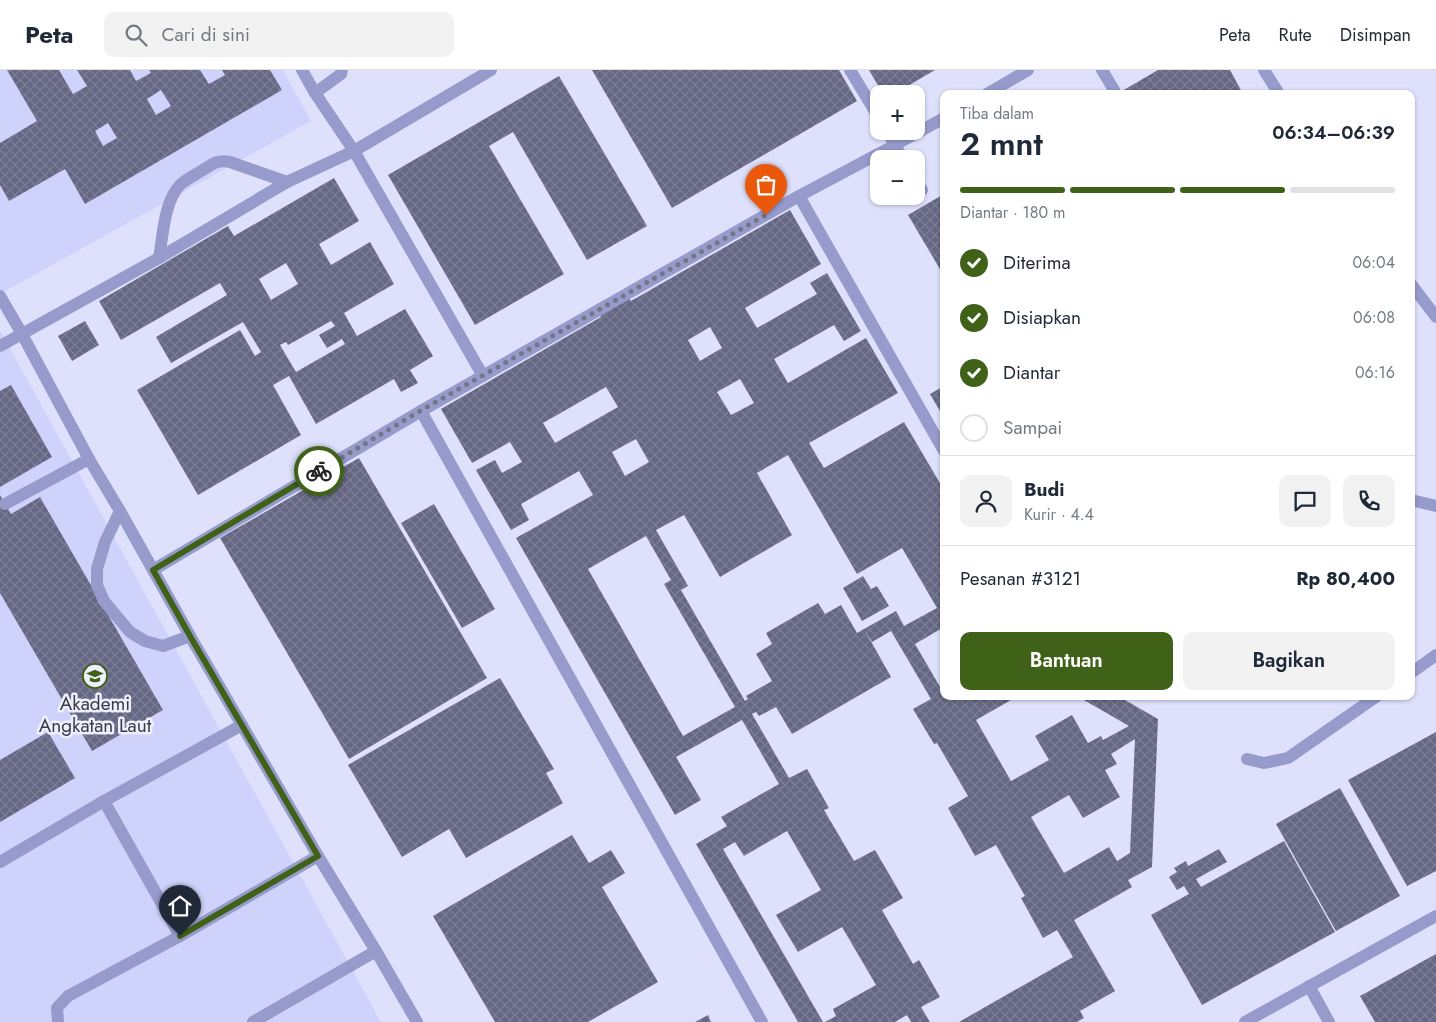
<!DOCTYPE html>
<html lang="id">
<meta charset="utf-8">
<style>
body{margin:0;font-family:Jost,sans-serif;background:#f2f2f3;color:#1f2937;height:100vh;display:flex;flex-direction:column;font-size:19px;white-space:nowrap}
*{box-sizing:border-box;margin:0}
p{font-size:16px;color:#747a83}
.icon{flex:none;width:28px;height:28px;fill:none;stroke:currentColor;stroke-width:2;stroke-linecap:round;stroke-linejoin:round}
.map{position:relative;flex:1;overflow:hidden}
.sheet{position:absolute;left:940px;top:20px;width:475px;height:610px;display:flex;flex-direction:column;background:#fff;border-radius:10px;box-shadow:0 1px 4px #0004}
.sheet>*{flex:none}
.controls{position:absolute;left:870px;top:15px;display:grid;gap:10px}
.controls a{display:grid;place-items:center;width:55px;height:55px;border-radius:10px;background:#fff;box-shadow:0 1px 4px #0004;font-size:25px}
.pin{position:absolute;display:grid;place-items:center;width:42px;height:42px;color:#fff;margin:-51px -21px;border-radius:50% 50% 50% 0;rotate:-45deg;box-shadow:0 0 5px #0007}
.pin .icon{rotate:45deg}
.courier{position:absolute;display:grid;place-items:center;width:50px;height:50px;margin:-25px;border:4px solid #406218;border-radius:50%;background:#fff;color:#222;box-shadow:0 1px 6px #0007}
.summary em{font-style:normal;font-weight:600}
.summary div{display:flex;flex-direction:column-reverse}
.summary{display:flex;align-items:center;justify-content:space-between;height:85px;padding:0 20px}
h1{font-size:32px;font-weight:600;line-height:38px}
.bar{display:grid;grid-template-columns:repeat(4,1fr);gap:8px 5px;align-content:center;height:60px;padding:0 20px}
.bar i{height:6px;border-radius:4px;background:#e0e1e3}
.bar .selected{background:#406218}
.bar p{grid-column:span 4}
.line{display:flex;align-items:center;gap:12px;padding:0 20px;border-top:1px solid #e0e1e3}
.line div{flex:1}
.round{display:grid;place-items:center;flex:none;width:52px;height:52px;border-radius:10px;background:#f2f2f3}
ol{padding:0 20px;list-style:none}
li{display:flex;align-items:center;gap:15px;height:55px}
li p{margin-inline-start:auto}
li .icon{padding:5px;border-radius:50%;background:#406218;color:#fff;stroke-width:4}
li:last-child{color:#747a83}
li i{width:28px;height:28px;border:2px solid #e0e1e3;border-radius:50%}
.button{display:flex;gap:10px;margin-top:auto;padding:10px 20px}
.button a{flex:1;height:58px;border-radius:10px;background:#406218;color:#fff;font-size:20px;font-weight:600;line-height:58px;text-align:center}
.button a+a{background:#f2f2f3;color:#1f2937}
header{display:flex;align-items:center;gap:30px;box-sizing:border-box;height:70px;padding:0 25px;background:#fff;border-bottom:1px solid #e0e1e3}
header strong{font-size:24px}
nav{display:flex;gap:28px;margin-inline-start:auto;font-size:18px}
.search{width:350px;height:45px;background:#f2f2f3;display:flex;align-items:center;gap:12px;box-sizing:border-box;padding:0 18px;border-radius:10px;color:#747a83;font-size:19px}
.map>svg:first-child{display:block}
.built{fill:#cfd3fb}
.building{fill:url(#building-cross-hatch);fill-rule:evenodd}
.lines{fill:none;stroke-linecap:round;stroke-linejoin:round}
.lane{stroke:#979bcc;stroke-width:12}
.done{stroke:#747587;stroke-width:5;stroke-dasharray:0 9}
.route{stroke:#406218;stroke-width:6}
.labels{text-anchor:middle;stroke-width:5;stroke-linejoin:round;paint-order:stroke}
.poi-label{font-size:19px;fill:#3a3b48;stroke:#eef0fd}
</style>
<header>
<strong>Peta</strong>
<div class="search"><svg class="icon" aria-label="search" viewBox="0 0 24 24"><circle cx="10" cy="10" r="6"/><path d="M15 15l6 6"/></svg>Cari di sini</div>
<nav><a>Peta</a><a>Rute</a><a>Disimpan</a></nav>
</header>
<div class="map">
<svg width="1436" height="952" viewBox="0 0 1436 952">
<defs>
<pattern id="building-cross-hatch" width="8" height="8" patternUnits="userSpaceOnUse" patternTransform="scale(1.25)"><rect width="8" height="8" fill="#656784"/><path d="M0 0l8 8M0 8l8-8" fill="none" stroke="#7d7e95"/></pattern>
</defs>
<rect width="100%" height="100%" fill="#dfe1fc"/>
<g class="built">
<polygon points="0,0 283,0 311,51 0,224"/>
<polygon points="0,260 381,952 0,952"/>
</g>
<g class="building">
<path d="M7,0H59L73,24L87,16L77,0H130L136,11L151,3L149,0H200L209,14L225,5L222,0H270L282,20L85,134L65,99L9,131L0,115V73L37,51ZM161,20L171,36L156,45L147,29ZM108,53L117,68L103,76L95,61Z"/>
<polygon points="592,0 839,0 857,31 672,138"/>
<polygon points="869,0 935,0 894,24 883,24"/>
<polygon points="1158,0 1230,0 1243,24 1117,24"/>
<polygon points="559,6 647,156 587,190 513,62 489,76 564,204 475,255 388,105"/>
<path d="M334,108L359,151L319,174L331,195L370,172L394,214L344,243L357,266L405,239L433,286L410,300L418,313L401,322L394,309L316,354L289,306L273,315L301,365L198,425L137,320L240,260L255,286L261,282L243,252L171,293L156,267L227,225L220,213L121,270L99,231L228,156L234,166ZM286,193L298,214L271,230L259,209ZM331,251L335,256L319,265L327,278L342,269L345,274L296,302L280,275L286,272L288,275Z"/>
<polygon points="944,124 944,206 908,145"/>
<path d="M790,140L821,194L745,238L757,258L817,224L810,213L827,203L861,261L844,271L834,255L774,289L788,313L866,268L898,323L809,373L824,398L904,352L944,420V557L915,574L943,622H944V626H1018L976,650L1011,711L1049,690L1035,666L1072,645L1088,673L1101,666L1103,670L1129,656L1077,626H1118L1158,649L1152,797L1128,810L1132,817L1074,850L1115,921L1080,941L1084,948L1077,952H959L1073,887L1057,860L1043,868L1021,828L1025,826L996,775L975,786L948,738L968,726L937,673L934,674L913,639L931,629L891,561L872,572L864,559L896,541L904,556L937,538L902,478L857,504L788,385L757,403L792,465L720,507L684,445L656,460L688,516L681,520L745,631L748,629L746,626L772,611L756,584L772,574L766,563L818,533L825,544L841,535L857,563L864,559L891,607L792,664L776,637L759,646L756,642L752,644L789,708L807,699L829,738L824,740L854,791L875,780L903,828L882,840L913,894L919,890L940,927L921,937L930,952H911L907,945L895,952H825L836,946L833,939L876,915L842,857L798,882L776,845L821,820L787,761L744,786L735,772L723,779L823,952H798L696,774L727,756L721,747L779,714L742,650L676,687L701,730L675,745L516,468L593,425L579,401L521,434L529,450L511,460L476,400L495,390L502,403L522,392L510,372L472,393L441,339L601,247L596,238L625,221L631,231ZM710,257L722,278L700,291L688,270ZM740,309L754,333L731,345L717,322ZM606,317L618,337L555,373L543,353ZM636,369L649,392L625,406L612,382ZM646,466L671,510L664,514L735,637L683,666L588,499ZM1135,669L1130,783L1117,791L1109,777L1064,803L1031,747L1069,725L1083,748L1120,727L1105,700L1117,694L1111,684Z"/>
<polygon points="85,251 99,275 72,291 58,266"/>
<polygon points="11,315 52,387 0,417 0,321"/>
<polygon points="944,316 944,348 930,324"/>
<polygon points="359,388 487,608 349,689 220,468"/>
<polygon points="0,425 11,444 40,427 163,640 92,681 0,523"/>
<polygon points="434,434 495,539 462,558 401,453"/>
<polygon points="863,506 871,519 877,516 889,536 862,551 843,518"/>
<polygon points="500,608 554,699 546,703 563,733 466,788 449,759 402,787 348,695"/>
<polygon points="48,662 75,708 0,752 0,690"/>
<polygon points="1436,662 1436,801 1407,816 1348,710"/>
<polygon points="1340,718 1400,826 1336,861 1276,754"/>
<polygon points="572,765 589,793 611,780 625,803 602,817 658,912 588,952 495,952 433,846"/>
<polygon points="1284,771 1335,862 1202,935 1151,845 1189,824 1184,816 1177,820 1169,807 1177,802 1174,798 1186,791 1188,796 1219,779 1227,792 1196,809 1201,817"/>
<polygon points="1436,884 1436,952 1375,952 1360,926"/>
<polygon points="708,945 711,952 695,952"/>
</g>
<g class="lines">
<g class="lane">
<polyline points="302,0 315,23 354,81 483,306"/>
<polyline points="850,0 879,48"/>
<polyline points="1102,0 1114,20"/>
<polyline points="1264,0 1279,24"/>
<polyline points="315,23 341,4 342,0"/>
<polyline points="987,24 1028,0"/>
<polyline points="887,61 903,89"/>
<polyline points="916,110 922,120"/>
<polyline points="799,126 944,381"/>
<path d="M159,188C163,166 164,130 181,114C187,109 195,105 201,101C212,95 217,89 230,92L287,112"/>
<polyline points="1411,214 1436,247"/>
<polyline points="0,226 22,264 89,389 120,441 190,566 318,786 376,881 417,952"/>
<polyline points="0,276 159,188 287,112 354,81 491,0"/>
<polyline points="421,341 762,952"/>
<polyline points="1411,430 1436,436"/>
<polyline points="5,434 89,389"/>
<polyline points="120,441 105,472 97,499 97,515 104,531 130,562 145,571 163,576 190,566"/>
<polyline points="153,500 421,341 799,126 895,75 944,48"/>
<polyline points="1411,603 1436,585"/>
<polyline points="1247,689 1264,693 1288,688 1377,626"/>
<polyline points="104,731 180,866"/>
<polyline points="0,792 104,731 242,655"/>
<polyline points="1309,916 1329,952"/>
<polyline points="58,952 57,938 68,926 180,866 318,786"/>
<polyline points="253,952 376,881"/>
<polyline points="1245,952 1436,846"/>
</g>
</g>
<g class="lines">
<polyline class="done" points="319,401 420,341 766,145"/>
<polyline class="route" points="180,866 318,786 190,566 153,500 319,401"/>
</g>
<defs>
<symbol id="university-ring" viewBox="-11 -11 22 22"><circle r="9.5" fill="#eef0fd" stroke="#406218" stroke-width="1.5"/><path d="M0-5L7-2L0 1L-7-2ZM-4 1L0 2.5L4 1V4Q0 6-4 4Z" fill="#406218"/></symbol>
</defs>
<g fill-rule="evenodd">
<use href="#university-ring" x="81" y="592" width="28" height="28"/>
</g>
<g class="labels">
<g class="poi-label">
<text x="95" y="640">Akademi<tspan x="95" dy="22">Angkatan Laut</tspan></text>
</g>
</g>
</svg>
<div class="controls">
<a>+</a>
<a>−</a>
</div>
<div class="pin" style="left:766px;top:145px;background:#ea580c"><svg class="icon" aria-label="bag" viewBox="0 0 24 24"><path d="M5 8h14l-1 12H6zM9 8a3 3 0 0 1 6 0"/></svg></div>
<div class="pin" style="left:180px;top:866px;background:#1f2937"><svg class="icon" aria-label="home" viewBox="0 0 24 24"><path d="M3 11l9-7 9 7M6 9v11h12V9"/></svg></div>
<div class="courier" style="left:319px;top:401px"><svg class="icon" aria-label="bike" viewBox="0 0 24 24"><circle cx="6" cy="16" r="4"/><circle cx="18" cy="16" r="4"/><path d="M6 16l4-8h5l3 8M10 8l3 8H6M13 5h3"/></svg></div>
<section class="sheet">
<div class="summary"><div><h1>2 mnt</h1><p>Tiba dalam</p></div><em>06:34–06:39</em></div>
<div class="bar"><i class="selected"></i><i class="selected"></i><i class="selected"></i><i></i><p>Diantar · 180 m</p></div>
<ol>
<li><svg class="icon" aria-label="check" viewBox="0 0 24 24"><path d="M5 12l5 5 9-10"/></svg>Diterima<p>06:04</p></li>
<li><svg class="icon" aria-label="check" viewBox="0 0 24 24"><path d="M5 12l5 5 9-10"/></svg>Disiapkan<p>06:08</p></li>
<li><svg class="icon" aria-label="check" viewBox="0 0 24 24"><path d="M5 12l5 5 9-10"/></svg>Diantar<p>06:16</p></li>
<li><i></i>Sampai</li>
</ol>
<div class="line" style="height:90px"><a class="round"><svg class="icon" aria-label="person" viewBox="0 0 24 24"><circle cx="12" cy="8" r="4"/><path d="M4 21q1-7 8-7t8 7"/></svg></a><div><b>Budi</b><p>Kurir · 4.4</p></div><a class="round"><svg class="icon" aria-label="chat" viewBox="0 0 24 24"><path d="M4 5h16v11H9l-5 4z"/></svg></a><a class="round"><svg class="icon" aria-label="phone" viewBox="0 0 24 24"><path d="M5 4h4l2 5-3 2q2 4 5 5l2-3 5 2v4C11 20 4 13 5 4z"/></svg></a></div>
<div class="line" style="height:65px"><div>Pesanan #3121</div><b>Rp 80,400</b></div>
<div class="button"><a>Bantuan</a><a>Bagikan</a></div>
</section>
</div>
